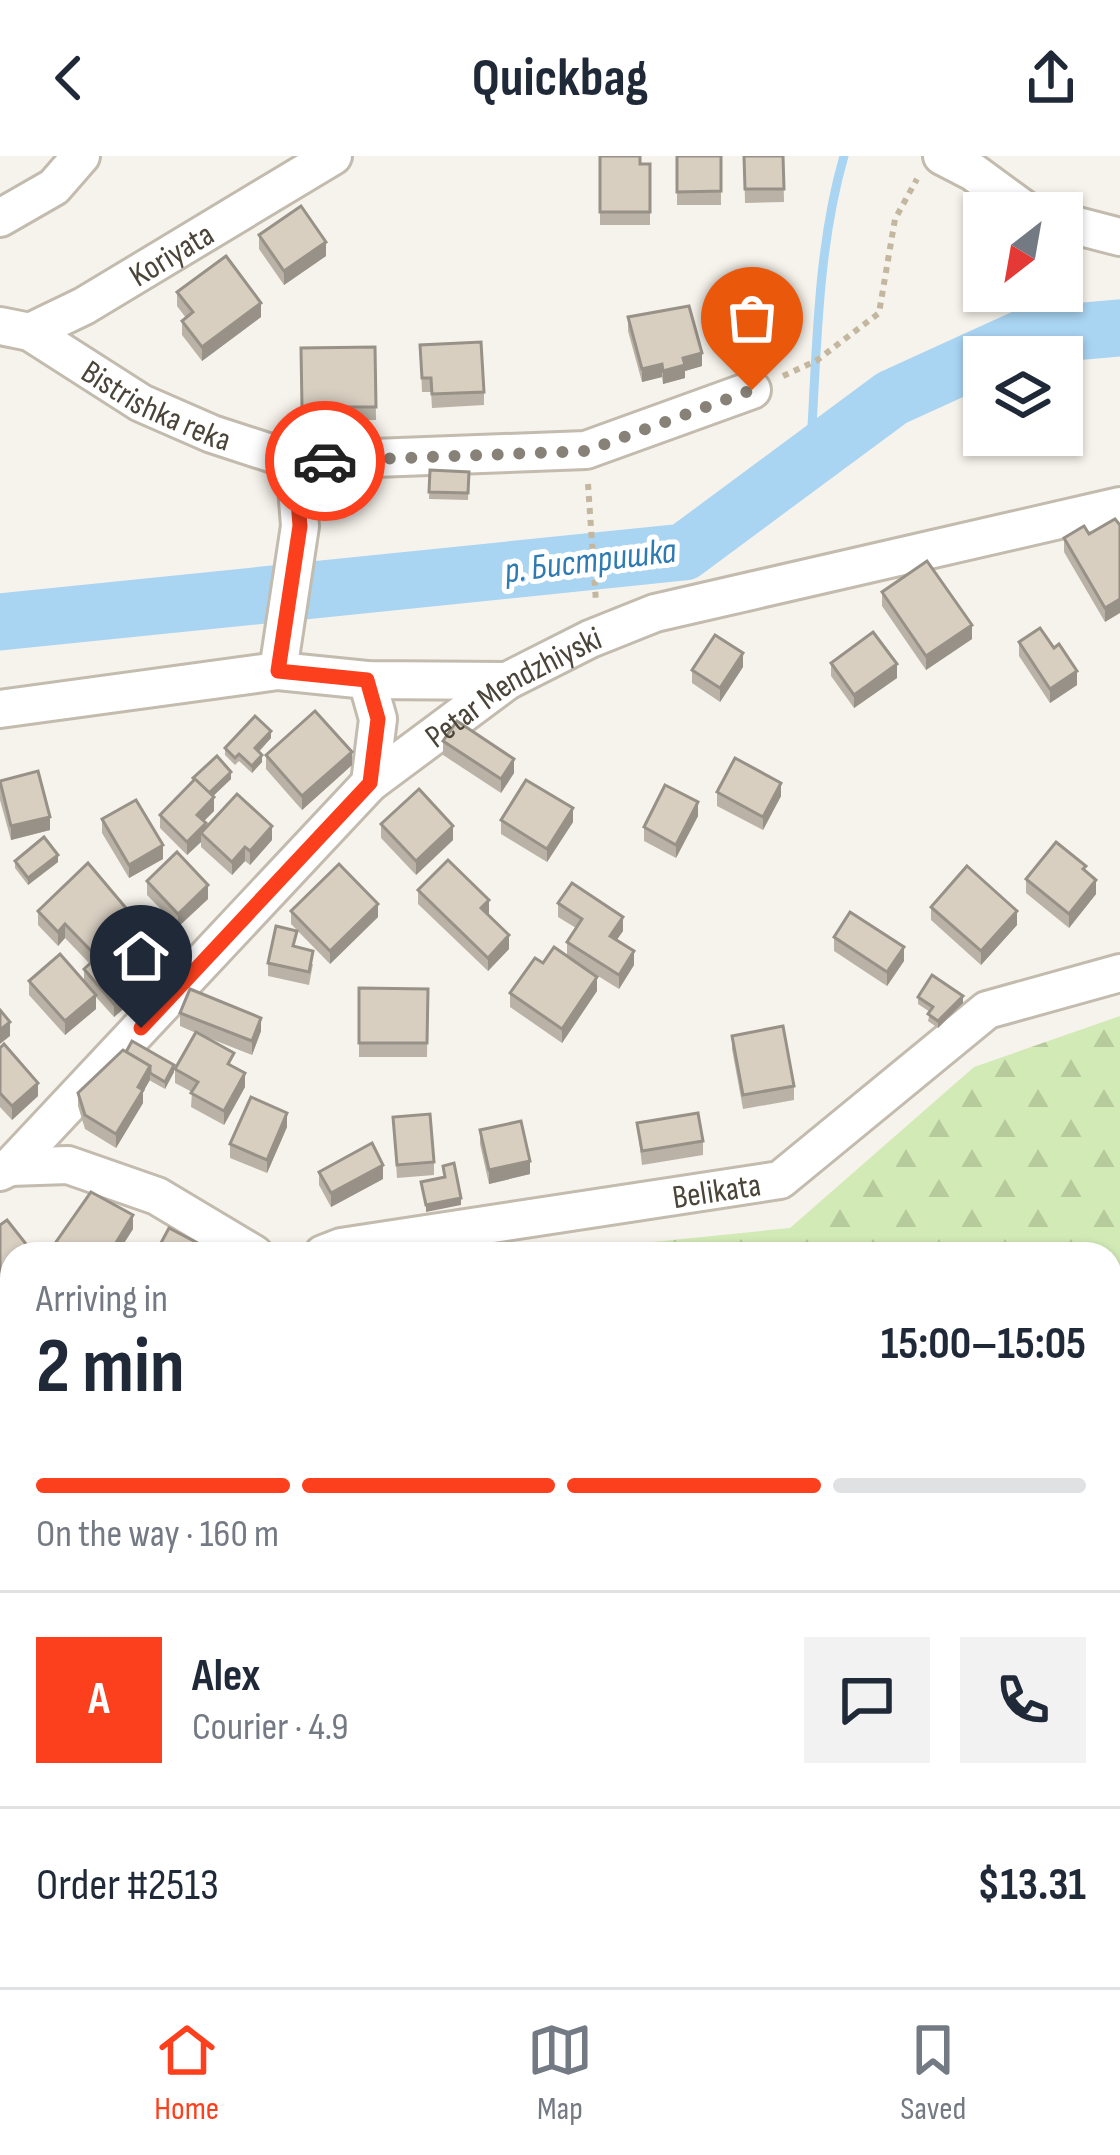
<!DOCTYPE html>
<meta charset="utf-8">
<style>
body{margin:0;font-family:"Sofia Sans Condensed",sans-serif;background:#f2f2f3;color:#1f2937;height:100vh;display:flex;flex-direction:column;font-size:45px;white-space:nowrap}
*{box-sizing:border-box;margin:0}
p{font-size:39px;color:#747a83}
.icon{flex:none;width:66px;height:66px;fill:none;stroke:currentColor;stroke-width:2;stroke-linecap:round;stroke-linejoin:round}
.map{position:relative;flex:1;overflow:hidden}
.panel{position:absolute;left:0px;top:1086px;width:1122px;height:747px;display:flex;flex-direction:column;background:#fff;border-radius:36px 36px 0 0;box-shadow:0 3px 9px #0004}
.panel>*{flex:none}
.needle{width:78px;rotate:211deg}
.buttons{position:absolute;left:963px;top:36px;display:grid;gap:24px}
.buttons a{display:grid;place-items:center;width:120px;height:120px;border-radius:0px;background:#fff;box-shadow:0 3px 9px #0004;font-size:60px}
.pin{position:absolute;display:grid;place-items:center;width:102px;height:102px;color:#fff;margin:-123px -51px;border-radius:50% 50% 50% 0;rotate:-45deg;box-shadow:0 0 12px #0007}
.pin .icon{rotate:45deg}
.courier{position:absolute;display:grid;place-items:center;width:120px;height:120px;margin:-60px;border:9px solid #fc3f1d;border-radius:50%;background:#fff;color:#222;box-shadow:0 3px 15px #0007}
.headline em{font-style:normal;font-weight:700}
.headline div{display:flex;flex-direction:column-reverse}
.headline{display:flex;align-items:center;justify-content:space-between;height:204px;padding:0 36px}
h1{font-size:78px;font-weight:700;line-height:90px}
.bar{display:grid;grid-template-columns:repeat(4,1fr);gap:18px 12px;align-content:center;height:144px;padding:0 36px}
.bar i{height:15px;border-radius:9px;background:#e0e1e3}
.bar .active{background:#fc3f1d}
.bar p{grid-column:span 4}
.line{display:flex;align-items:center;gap:30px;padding:0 36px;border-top:3px solid #e0e1e3}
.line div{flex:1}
.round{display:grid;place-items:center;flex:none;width:126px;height:126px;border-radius:0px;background:#f2f2f3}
header{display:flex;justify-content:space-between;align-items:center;height:156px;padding:0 36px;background:#fff;font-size:54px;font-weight:700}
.tabs{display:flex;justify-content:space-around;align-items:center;height:168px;border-top:3px solid #e0e1e3;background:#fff;font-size:33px;color:#747a83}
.tabs a{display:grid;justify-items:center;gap:6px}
.tabs .active{color:#fc3f1d}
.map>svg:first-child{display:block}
.forest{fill:url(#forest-firs)}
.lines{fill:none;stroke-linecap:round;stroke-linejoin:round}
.stream{stroke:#a9d4f2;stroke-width:9}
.river{stroke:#a9d4f2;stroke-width:57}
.minor-casing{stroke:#c2bbae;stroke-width:42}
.path{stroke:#c4b79f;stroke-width:6;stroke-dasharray:6 6;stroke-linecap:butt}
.minor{stroke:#fff;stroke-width:36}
.wall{fill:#bab2a6}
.shaded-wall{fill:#979187}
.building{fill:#d8cfc1;stroke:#979187;stroke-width:3}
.done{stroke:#878178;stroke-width:12;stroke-dasharray:0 21.6}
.route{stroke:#fc3f1d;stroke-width:15}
.labels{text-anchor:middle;stroke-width:10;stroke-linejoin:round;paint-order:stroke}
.street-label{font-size:33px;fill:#4b4439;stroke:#fff}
.water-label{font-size:36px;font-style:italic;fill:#2e7ab2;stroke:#fff}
</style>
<header><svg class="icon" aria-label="back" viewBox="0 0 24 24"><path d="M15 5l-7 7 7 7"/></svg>Quickbag<svg class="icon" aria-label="share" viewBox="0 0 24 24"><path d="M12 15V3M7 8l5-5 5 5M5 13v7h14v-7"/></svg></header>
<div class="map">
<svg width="1120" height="1831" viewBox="0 0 1120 1831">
<defs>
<pattern id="forest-firs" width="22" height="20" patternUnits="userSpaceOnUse" patternTransform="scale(3)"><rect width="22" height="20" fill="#d2eab5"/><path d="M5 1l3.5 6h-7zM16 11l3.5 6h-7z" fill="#b6ca9c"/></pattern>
</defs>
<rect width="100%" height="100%" fill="#f6f3ec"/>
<g class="forest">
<polygon points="1120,860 1120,1304 1110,1319 1110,1098 534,1098 790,1072 974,911"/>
<polygon points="247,1821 740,1821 738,1831 255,1831"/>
</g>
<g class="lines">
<path class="stream" d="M810,303C817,203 816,96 844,0"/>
<polyline class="river" points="0,466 684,396 892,242 1028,180 1120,172"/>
<defs>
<g id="minor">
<polyline points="942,0 973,16 1029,57"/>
<polyline points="0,62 54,31 81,0"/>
<polyline points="1062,66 1120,81"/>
<path id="s1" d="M0,170L30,176L84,150L333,0"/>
<path id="s2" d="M30,176L141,247L212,278L295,305L586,294L752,234"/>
<polyline points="278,515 300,370 295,305"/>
<polyline points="367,524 378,563 370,627"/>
<polyline points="0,553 278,515 367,524 507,525"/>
<polyline points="10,1011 68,1009 157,1040 254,1098"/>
<path id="s3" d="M0,1016L10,1011L370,627L507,525L590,483L655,457L1120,350"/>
<path id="s4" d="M323,1098L341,1091L780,1024L987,854L1120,817"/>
<polyline points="0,1803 12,1817"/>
<polyline points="165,1821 170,1831"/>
</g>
</defs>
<use href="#minor" class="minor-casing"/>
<g class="path">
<polyline points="783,220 816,205 879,157 895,63 917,23"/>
<polyline points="588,328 596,446"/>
</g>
<use href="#minor" class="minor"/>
</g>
<g class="wall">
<polygon points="600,0 640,8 650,8 650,69 600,69"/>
<rect x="677" y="0" width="44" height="49"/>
<polygon points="744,0 783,0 784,46 745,47"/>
<polygon points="259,79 326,100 284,129 259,93"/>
<polygon points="177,136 261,161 202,205 182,179 182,165 186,162 177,150"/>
<polygon points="628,161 702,210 685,215 685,222 663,228 662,221 642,226 628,175"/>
<polygon points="420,189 484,236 484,249 432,252 431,236 422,236"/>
<polygon points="375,191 376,264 302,265 301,192"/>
<polygon points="430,314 469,316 468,344 429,343"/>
<polygon points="1119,369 1105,466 1064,396 1064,382 1089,378"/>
<polygon points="882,436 972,483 926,514 882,450"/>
<polygon points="1019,486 1054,492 1077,529 1050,547 1019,500"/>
<polygon points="831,507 897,522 854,552 831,520"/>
<polygon points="743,511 720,546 692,527 692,514"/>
<polygon points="271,582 259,596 262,606 252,617 239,605 235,609 225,599 225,592"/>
<polygon points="443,585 514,617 501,637 443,599"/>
<polygon points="266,599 352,609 302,654 266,613"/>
<polygon points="193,622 231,623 213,640 214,655 204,665 206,671 272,684 250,709 245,705 232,719 201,691 201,686 187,699 160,672 160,659 193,625"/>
<polygon points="0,625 50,674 11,684 0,644"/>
<polygon points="717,636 781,640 763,674 717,650"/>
<polygon points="698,660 676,702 644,685 644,671"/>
<polygon points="102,663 163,703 129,722 102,677"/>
<polygon points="501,664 573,666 547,706 501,678"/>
<polygon points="381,668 453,684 416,719 381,682"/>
<polygon points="15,705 58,706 28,729 15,712"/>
<polygon points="1086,716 1096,738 1069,772 1026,737 1026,723"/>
<polygon points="147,725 208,743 178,771 147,739"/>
<polygon points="418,734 489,757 488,759 509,793 488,815 418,748"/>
<polygon points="558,747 623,775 616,784 634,809 619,833 569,802 597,835 562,887 510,851 510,837 543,807 567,800 567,786 576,772 558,761"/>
<polygon points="931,751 1017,769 981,809 931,764"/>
<polygon points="38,755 136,778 111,802 135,843 114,861 96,841 96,853 65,879 29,839 29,825 84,825 84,813 90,808 65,782 58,790 38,769"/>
<polygon points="291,755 378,761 330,808 291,768"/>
<polygon points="834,781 904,805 887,830 834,795"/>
<polygon points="268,807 313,808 309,829 268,820"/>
<polygon points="359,832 428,833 427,901 359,901"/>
<polygon points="918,841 963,847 938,872 928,865 930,856 918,848"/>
<polygon points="180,857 261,875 252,899 201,879 234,911 245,931 224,969 191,951 192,936 175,927 175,913 196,877 180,870"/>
<polygon points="732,880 794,930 794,944 743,953 732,893"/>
<polygon points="0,892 38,940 12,964 0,951"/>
<polygon points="174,909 174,916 165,933 149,924 143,936 143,947 116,992 85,973 78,950 78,937"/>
<polygon points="393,961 434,1006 434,1019 397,1022"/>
<polygon points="637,967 703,985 703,999 642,1009"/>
<polygon points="287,971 267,1017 230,1002 230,988"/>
<polygon points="480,974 530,1018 489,1028 480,988"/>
<polygon points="319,1016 383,1023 331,1051 319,1029"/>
<polygon points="133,1073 117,1098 56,1098 56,1086"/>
<polygon points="12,1356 12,1406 0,1399 0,1378"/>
<polygon points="0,1464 12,1466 12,1507 0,1501"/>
</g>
<g class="shaded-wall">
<polygon points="326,86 326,100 284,129 284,115"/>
<polygon points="261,147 261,161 202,205 202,191"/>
<polygon points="702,197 702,210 685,215 685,222 663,228 663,215 683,202"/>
<polygon points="662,208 662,221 642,226 642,213"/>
<polygon points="1120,443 1120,457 1105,466 1105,452"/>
<polygon points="972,469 972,483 926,514 926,500"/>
<polygon points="743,497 743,511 720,546 720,532"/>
<polygon points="897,508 897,522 854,552 854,539"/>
<polygon points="1077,515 1077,529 1050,547 1050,533"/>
<polygon points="271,575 271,582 255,599 255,592"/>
<polygon points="352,596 352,609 302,654 302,640"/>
<polygon points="262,599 262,606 252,617 252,610"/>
<polygon points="514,603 514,617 501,637 501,623"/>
<polygon points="231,616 231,623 208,645 208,638"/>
<polygon points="781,627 781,640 763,674 763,661"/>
<polygon points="214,641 214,655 197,672 197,659"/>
<polygon points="698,646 698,660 676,702 676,689"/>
<polygon points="573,652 573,666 547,706 547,693"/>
<polygon points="50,661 50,674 11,684 11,670"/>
<polygon points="206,667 206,681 201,677 201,686 187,699 187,686"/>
<polygon points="272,670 272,684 250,709 250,695"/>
<polygon points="453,670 453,684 416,719 416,705"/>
<polygon points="163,689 163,703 129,722 129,709"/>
<polygon points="245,691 245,705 232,719 232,706"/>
<polygon points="58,699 58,706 28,729 28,722"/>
<polygon points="1096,724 1096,738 1069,772 1069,758"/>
<polygon points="208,729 208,743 178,771 178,758"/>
<polygon points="489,744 489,757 481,766 481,752"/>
<polygon points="378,748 378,761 330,808 330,795"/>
<polygon points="1017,755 1017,769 981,809 981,795"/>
<polygon points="623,761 623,775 610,794 610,780"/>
<polygon points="136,764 136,778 105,808 105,794"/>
<polygon points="65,768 65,782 58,790 58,776"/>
<polygon points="509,779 509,793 488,815 488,802"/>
<polygon points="904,791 904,805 887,830 887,816"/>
<polygon points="634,795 634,809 619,833 619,819"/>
<polygon points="597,821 597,835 562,887 562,873"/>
<polygon points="135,829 135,843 114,861 114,848"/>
<polygon points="96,839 96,853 65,879 65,865"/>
<polygon points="963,840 963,847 938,872 938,865"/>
<polygon points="261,862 261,875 252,899 252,885"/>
<polygon points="10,866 10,880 0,888 0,874"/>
<polygon points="174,909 174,916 165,933 165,926"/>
<polygon points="150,910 150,924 143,936 143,947 116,992 116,978 138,931"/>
<polygon points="245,917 245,931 224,969 224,955"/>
<polygon points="38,927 38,940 12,964 12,950"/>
<polygon points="287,957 287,971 267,1017 267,1004"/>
<polygon points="530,1005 530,1018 489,1028 489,1014"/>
<polygon points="383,1009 383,1023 331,1051 331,1037"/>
<polygon points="461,1042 461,1049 426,1056 426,1049"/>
<polygon points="133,1059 133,1073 117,1098 109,1098"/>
<polygon points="12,1107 12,1121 0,1130 0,1116"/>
<polygon points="4,1574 4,1588 0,1597 0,1583"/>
</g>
<g class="building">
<polygon points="600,0 640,0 640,8 650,8 650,56 600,56"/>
<polygon points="677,0 721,0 721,35 677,36"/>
<polygon points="744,0 783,0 784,33 745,33"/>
<polygon points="301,50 326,86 284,115 259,79"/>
<polygon points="226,100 261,147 202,191 182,165 193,156 177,136"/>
<polygon points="689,150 702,197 683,202 685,209 663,215 662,208 642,213 628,161"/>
<polygon points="481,186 484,236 432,238 431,222 422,222 420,189"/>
<polygon points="375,191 376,251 302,251 301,192"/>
<polygon points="430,314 469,316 468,337 429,336"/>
<polygon points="1115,363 1120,369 1120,443 1105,452 1064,382 1084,370 1089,378"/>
<polygon points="927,405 972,469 926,500 882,436"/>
<polygon points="1040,472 1054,492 1059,488 1077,515 1050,533 1019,486"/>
<polygon points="873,476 897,508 854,539 831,507"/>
<polygon points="715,479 743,497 720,532 692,514"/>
<polygon points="315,555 352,596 302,640 266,599"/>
<polygon points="255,560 271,575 255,592 262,599 252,610 239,598 235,602 225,592"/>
<polygon points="457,565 514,603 501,623 443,585"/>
<polygon points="217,600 231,616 209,637 193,622"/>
<polygon points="735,602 781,627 763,661 717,636"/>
<polygon points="38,615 50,661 11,670 0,625"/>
<polygon points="195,623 214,641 197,659 206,667 187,686 160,659"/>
<polygon points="526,624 573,652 547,693 501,664"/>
<polygon points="665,629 698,646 676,689 644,671"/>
<polygon points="419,633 453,670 416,705 381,668"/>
<polygon points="237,638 272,670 250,695 245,691 232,706 201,677"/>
<polygon points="136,644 163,689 129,709 102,663"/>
<polygon points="44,681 58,699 28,722 15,705"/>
<polygon points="1056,686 1086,710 1083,713 1096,724 1069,758 1026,723"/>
<polygon points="177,696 208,729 178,758 147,725"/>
<polygon points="448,704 489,744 481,752 509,779 488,802 418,734"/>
<polygon points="88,707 136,764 105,794 135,829 114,848 84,813 97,801 65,768 58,776 38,755"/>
<polygon points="339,708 378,748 330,795 291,755"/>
<polygon points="967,710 1017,755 981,795 931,751"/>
<polygon points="572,727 623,761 610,780 634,795 619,819 567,786 582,763 558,747"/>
<polygon points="850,756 904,791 887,816 834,781"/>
<polygon points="276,770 297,775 293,790 313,795 309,816 268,807"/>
<polygon points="554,791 597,821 562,873 510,837 535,802 543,807"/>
<polygon points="60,798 96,839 65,865 29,825"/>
<polygon points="932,819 963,840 938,865 928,858 933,851 918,841"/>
<polygon points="359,832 428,833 427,887 359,887"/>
<polygon points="190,833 261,862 252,885 180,857"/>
<polygon points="0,854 10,866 0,874"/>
<polygon points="783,870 794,930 743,939 732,880"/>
<polygon points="196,876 234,897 228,908 245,917 224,955 191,937 198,926 175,913"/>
<polygon points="132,885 174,909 165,926 150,917 150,910 126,896"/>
<polygon points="4,888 38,927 12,950 0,937 0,892"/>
<polygon points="123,894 150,910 138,931 143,934 116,978 85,959 78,937"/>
<polygon points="251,941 287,957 267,1004 230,988"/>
<polygon points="698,957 703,985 642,995 637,967"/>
<polygon points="430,958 434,1006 397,1009 393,961"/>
<polygon points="521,965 530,1005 489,1014 480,974"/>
<polygon points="372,987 383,1009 331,1037 319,1016"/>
<polygon points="454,1007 461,1042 426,1049 421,1026 445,1021 443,1010"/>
<polygon points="91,1036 133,1059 109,1098 76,1098 56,1086"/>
<polygon points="7,1064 30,1093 24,1098 12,1098 12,1107 0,1116 0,1069"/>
<polygon points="169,1072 209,1093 206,1098 155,1098"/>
<polygon points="12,1356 12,1392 0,1385 0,1378"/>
<polygon points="2,1461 12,1466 12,1500 0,1494"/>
</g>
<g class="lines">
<polyline class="done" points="325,305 586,295 752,234"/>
<polyline class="route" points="141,872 370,627 378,563 367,524 278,515 300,370 295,305 325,305"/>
</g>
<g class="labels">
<g class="street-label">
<text dy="12" stroke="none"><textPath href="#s1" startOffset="192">Koriyata</textPath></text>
<text dy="12" stroke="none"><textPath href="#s2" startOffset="147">Bistrishka reka</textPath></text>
<text dy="12" stroke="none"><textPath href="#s3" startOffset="711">Petar Mendzhiyski</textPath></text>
<text dy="12" stroke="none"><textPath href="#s4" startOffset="399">Belikata</textPath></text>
</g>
<g class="water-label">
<text transform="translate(590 403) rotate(-7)" y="13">р. Бистришка</text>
</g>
</g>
</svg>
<div class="buttons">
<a><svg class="needle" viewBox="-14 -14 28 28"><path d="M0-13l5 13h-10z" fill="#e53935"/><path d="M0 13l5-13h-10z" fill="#747a83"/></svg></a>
<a><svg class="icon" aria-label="layers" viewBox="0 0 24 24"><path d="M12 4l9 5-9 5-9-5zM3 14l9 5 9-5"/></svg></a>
</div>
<div class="pin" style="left:752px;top:234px;background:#ea580c"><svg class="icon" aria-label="bag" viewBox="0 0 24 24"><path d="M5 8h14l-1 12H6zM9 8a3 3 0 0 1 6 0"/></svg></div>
<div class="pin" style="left:141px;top:872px;background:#1f2937"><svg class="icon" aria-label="home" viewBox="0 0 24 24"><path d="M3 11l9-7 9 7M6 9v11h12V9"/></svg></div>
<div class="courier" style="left:325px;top:305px"><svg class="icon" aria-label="car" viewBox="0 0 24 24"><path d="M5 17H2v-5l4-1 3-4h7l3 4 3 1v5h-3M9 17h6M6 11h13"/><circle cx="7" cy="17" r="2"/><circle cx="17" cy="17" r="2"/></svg></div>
<section class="panel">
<div class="headline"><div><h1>2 min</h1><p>Arriving in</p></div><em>15:00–15:05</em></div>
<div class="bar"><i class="active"></i><i class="active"></i><i class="active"></i><i></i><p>On the way · 160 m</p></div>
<div class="line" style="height:216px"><b class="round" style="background:#fc3f1d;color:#fff">A</b><div><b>Alex</b><p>Courier · 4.9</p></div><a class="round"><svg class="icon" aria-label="chat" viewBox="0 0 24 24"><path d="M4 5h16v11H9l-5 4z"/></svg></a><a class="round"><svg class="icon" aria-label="phone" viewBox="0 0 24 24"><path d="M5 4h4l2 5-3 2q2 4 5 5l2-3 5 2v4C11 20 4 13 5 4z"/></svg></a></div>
<div class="line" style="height:156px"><div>Order #2513</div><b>$13.31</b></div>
</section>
</div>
<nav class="tabs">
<a class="active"><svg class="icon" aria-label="home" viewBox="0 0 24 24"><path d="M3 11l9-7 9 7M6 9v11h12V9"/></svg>Home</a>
<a><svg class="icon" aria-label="map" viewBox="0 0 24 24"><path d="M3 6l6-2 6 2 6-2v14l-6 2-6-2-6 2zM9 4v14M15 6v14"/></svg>Map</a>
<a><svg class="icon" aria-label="saved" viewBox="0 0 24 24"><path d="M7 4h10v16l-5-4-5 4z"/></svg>Saved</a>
</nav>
